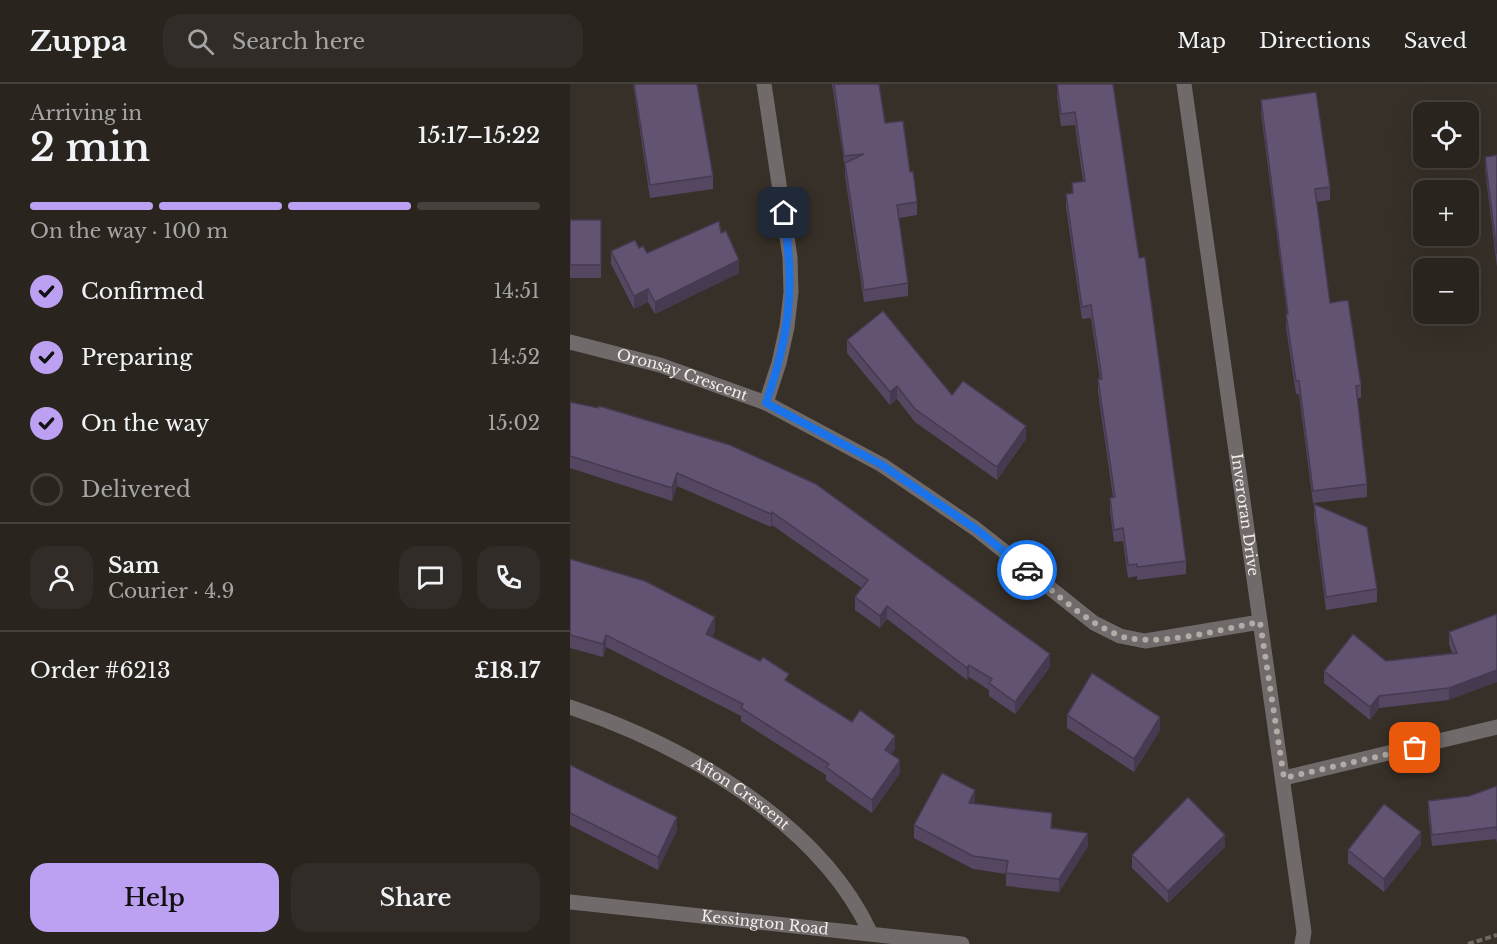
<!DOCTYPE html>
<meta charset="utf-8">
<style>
body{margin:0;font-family:"Libre Baskerville",serif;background:#312c27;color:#f1f3f6;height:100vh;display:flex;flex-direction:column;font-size:22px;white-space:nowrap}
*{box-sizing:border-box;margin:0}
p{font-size:20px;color:#a5a4a4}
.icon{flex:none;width:33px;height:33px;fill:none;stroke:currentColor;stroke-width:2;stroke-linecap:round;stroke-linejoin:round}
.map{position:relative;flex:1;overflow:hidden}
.sheet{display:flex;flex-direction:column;background:#29241e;width:570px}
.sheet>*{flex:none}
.controls{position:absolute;left:843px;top:18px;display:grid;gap:12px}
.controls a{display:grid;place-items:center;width:66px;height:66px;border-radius:12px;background:#29241e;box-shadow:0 6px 24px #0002,0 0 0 2px #45413c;font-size:30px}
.pin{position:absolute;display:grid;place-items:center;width:51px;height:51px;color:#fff;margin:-26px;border-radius:12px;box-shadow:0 3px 9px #0006}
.courier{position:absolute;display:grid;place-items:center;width:60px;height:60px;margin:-30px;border:4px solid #1a73e8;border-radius:50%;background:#fff;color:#222;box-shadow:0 2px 8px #0007}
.summary em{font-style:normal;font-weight:600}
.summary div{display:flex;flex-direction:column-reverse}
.summary{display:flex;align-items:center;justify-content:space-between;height:102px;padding:0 30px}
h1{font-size:39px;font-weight:600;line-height:45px}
.bar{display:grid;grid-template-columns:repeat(4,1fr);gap:9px 6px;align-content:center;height:72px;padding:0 30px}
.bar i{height:8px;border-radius:4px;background:#45413c}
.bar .on{background:#bca0f2}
.bar p{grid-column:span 4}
.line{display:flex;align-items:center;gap:15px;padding:0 30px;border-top:2px solid #45413c}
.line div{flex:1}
.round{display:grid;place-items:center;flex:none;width:63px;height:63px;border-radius:18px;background:#312c27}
ol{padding:0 30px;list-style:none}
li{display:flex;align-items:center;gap:18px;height:66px}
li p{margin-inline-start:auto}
li .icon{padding:6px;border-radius:50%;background:#bca0f2;color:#111;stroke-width:4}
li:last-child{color:#a5a4a4}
li i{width:33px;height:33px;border:3px solid #45413c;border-radius:50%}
.primary-button{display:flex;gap:12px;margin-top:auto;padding:12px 30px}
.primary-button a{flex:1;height:69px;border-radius:18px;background:#bca0f2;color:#111;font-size:24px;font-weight:600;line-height:69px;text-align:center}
.primary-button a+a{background:#312c27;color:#f1f3f6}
header{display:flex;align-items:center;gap:36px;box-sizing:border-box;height:84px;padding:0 30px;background:#29241e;border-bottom:2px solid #45413c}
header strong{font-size:28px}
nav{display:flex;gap:33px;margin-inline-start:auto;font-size:21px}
.search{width:420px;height:54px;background:#312c27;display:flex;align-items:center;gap:15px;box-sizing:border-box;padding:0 21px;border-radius:18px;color:#a5a4a4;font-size:22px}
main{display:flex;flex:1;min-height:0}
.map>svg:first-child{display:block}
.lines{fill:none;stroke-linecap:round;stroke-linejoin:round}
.path{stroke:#706962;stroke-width:4;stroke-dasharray:6 3;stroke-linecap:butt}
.minor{stroke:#706a6b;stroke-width:15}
.wall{fill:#554762}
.shaded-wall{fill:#453a50}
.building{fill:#635372;stroke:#453a50;stroke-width:1.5}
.done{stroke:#b1aca5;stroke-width:6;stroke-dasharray:0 10.8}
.route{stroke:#1a73e8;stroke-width:8}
.labels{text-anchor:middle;stroke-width:4.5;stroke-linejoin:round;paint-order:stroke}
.street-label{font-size:15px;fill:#f3eee9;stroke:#1c1915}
</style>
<header>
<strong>Zuppa</strong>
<div class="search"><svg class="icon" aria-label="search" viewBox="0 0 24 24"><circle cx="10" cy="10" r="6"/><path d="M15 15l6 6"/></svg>Search here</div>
<nav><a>Map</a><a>Directions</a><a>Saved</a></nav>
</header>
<main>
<section class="sheet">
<div class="summary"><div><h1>2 min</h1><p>Arriving in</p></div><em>15:17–15:22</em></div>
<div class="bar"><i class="on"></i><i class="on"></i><i class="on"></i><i></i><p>On the way · 100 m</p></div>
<ol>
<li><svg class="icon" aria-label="check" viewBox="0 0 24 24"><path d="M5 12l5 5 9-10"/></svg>Confirmed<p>14:51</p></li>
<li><svg class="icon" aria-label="check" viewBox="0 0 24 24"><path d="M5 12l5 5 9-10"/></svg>Preparing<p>14:52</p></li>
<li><svg class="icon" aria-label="check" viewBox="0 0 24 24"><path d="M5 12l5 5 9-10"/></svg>On the way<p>15:02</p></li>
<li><i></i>Delivered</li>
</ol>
<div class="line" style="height:108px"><a class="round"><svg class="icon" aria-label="person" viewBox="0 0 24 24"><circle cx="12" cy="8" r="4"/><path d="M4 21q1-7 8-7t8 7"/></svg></a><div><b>Sam</b><p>Courier · 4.9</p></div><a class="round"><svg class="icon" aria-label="chat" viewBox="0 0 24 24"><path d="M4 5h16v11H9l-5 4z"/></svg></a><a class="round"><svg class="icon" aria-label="phone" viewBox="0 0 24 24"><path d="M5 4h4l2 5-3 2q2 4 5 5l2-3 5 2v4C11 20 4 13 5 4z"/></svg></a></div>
<div class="line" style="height:78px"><div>Order #6213</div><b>£18.17</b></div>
<div class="primary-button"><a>Help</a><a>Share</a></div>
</section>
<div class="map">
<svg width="927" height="860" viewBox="0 0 927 860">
<rect width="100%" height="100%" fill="#373028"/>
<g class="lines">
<polyline class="path" points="898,860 927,851"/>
<g class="minor">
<polyline points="194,0 220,173 221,208 217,243 209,279 196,319"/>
<path id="s1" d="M614,0L734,848L732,860"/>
<path id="s2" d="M0,258L90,281L196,319L312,381L406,445L524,539L550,552L575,557L690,538"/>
<path id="s3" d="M0,623C113,661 248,737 300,848"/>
<polyline points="714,694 927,643"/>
<path id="s4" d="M0,818L392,860"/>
</g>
</g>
<g class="wall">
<polygon points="63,0 127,0 143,92 143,105 80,114"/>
<polygon points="262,0 309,0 315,39 340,88 347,118 347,131 329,134 338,199 338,212 294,218 275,92 275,85"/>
<polygon points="487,0 543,0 569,174 616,477 616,490 567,496 567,492 558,494 553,457 544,458 540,427 540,414 543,413 528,308 528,295 530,295 521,234 512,235 496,123 496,110 502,109 502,99 513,97 505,41 491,42 487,12"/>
<polygon points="691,16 760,103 760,116 746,118 760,219 791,301 791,314 787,314 797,400 797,413 743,419 729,310 726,310 716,243 717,230 691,29"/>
<polygon points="927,71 927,183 915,85 915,73"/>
<rect x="0" y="136" width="31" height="58"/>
<polygon points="69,164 77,169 169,189 85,230 78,218 64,225 41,180 41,167"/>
<polygon points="277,256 382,311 456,355 427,396 345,338 327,315 320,321 277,269"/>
<polygon points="0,318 28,324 480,583 445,630 419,612 419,606 399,593 397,596 317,535 310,544 285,526 285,513 292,504 202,441 201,443 107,402 102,417 0,384"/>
<polygon points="744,420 807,505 807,518 756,526 744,433"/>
<polygon points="0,475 145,546 142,552 219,598 325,665 321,670 330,689 302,729 256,696 256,691 171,637 171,632 36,563 33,573 0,564"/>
<polygon points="927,530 879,616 809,624 800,636 754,599 754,587 816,577 882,569 879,560 879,548"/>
<polygon points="497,631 590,646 564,688 497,644"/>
<polygon points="0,681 107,746 88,786 0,741"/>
<polygon points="927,702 927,759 926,755 862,762 858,728 858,717 899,712"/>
<polygon points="405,720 482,745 518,762 489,808 436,802 436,790 403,785 344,754 344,741"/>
<polygon points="851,761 814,808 778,779 778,766"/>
<polygon points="655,763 598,819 562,784 562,771"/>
</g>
<g class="shaded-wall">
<polygon points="169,176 169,189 85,230 85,218"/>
<polygon points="78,205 78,218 64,225 64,212"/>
<polygon points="327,302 327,315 320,321 320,308"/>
<polygon points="456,342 456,355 427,396 427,383"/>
<polygon points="107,389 107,402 102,417 102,404"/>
<polygon points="202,428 202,441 201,443 201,430"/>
<polygon points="317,522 317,535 310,544 310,532"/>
<polygon points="145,533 145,546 136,563 136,550"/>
<polygon points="36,551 36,563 33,573 33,560"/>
<polygon points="480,570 480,583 445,630 445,618"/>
<polygon points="399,581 399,593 397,596 397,584"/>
<polygon points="927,586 927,598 879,616 879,604"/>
<polygon points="809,612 809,624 800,636 800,623"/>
<polygon points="590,633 590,646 564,688 564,675"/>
<polygon points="325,652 325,665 315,679 315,666"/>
<polygon points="330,676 330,689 302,729 302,716"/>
<polygon points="405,706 405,719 399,732 399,719"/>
<polygon points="107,733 107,746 88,786 88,773"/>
<polygon points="851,748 851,761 814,808 814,795"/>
<polygon points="518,749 518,762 489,808 489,795"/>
<polygon points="655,751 655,763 598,819 598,807"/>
</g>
<g class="building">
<polygon points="64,0 127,0 143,92 80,101"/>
<polygon points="264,0 309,0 315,39 333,37 340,88 343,87 347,118 327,121 338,199 294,206 275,79 294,70 274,72"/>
<polygon points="487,0 543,0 569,174 575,173 616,477 567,483 567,480 558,481 553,444 544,446 540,414 545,413 528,295 532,295 521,221 512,223 496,110 503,109 502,99 515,97 505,28 491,30"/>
<polygon points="746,8 760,103 745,105 760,219 778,216 791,301 786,302 797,400 743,407 729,297 726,297 716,230 718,230 691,16"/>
<polygon points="927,71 927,170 915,73"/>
<rect x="0" y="136" width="31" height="45"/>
<polygon points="149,137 151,149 156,147 169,176 85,218 78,205 64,212 41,167 65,156 69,164 73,162 77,169"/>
<polygon points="313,227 382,311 393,297 456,342 427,383 345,325 327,302 320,308 277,256"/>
<polygon points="0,318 28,324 29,322 160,361 246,400 480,570 445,618 419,599 422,595 399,581 397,584 317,522 310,532 285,513 298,496 202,428 201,430 107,389 102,404 0,372"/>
<polygon points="744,420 797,443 807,505 756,513"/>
<polygon points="0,475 75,497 145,533 136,550 190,577 193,573 219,590 215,596 282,638 290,626 325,652 315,666 330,676 302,716 256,683 259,680 171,624 173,620 36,551 33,560 0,551"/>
<polygon points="927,530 927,586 879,604 809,612 800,623 754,587 783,550 816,577 887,569 879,548"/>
<polygon points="522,589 590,633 564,675 497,631"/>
<polygon points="0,681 107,733 88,773 0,729"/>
<polygon points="372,689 405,706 399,719 482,729 481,744 518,749 489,795 436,789 438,777 403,772 344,741"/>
<polygon points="927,702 927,747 926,743 862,751 858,717 899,712"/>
<polygon points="618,713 655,751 598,807 562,771"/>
<polygon points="814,720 851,748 814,795 778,766"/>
</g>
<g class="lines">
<path class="done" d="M457,486C486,509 514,537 548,551C580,565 654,545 690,538L714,694L845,664"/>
<path class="route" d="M214,129C225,203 220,249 196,319L312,381L406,445L457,486"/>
</g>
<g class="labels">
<g class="street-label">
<text dy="5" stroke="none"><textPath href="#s2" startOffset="117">Oronsay Crescent</textPath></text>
<text dy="5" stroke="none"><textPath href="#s1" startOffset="435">Inveroran Drive</textPath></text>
<text dy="5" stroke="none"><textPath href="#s3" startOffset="192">Afton Crescent</textPath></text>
<text dy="5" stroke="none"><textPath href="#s4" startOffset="196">Kessington Road</textPath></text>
</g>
</g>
</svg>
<div class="controls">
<a><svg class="icon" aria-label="locate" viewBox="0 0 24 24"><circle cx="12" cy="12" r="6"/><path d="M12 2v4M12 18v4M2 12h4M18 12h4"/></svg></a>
<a>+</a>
<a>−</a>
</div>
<div class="pin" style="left:845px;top:664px;background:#ea580c"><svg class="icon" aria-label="bag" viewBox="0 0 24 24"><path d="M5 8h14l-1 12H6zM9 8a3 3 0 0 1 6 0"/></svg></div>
<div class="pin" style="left:214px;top:129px;background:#1f2937"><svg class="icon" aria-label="home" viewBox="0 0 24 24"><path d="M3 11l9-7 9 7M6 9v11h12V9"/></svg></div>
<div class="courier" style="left:457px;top:486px"><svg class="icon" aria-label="car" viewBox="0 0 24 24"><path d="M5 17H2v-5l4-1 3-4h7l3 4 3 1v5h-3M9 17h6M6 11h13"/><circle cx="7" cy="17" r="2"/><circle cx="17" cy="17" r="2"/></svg></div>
</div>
</main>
